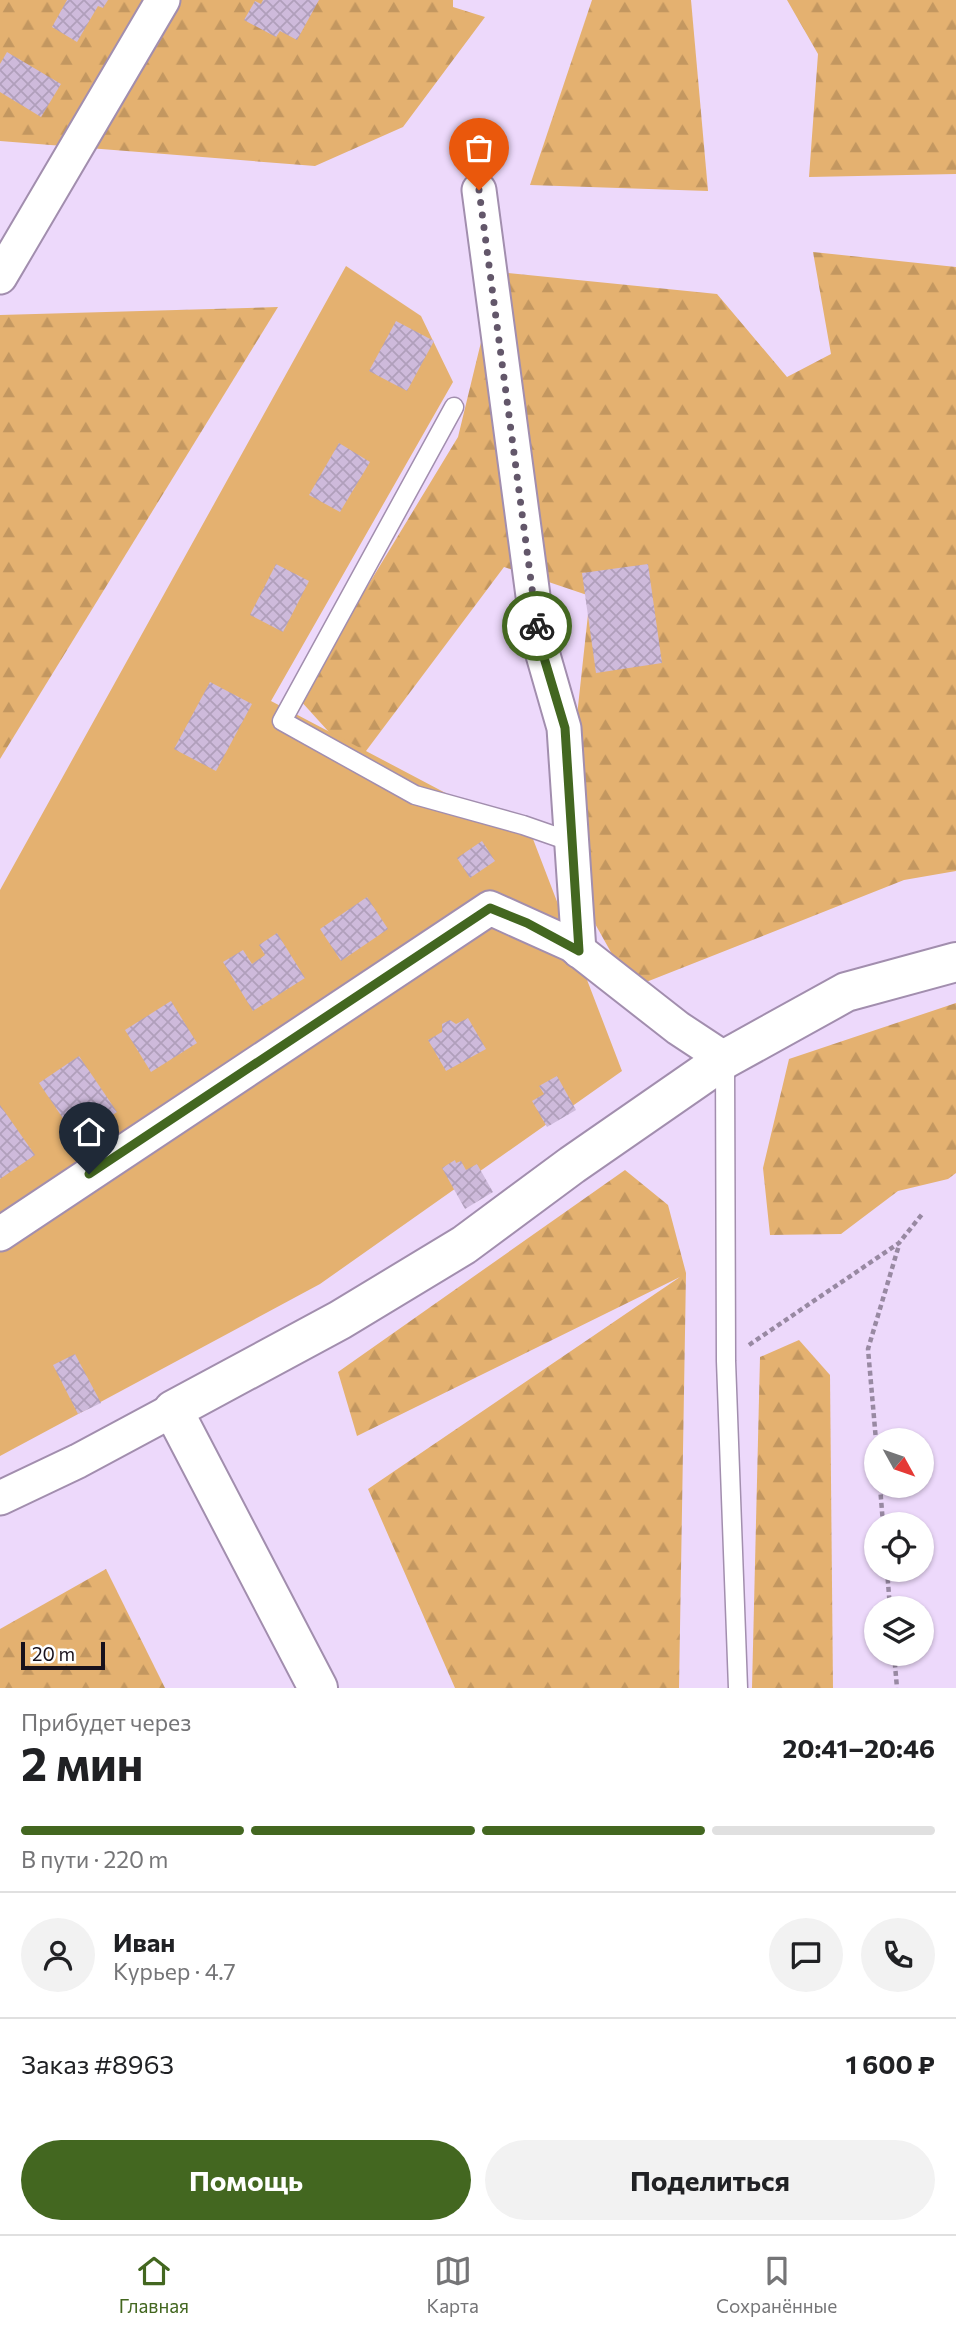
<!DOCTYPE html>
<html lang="ru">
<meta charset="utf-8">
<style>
body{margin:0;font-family:Commissioner,sans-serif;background:#f2f2f2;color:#202124;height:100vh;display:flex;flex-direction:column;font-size:26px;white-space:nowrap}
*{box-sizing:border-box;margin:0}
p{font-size:23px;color:#757577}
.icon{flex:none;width:38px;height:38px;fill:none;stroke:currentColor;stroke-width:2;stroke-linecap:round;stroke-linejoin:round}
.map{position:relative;height:1688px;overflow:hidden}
.side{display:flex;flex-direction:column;background:#fff;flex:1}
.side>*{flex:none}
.needle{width:46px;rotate:130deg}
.controls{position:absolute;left:864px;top:1428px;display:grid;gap:14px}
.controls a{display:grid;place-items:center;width:70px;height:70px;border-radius:50%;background:#fff;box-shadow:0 2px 5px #0004;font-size:35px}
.scale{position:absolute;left:21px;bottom:18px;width:84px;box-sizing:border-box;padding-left:7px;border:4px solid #18111c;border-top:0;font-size:19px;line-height:24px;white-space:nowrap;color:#18111c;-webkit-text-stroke:5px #fff;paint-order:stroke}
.pin{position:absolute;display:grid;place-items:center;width:60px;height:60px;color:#fff;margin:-72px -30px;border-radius:50% 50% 50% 0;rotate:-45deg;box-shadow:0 0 7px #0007}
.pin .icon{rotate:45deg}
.courier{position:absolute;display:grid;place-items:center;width:70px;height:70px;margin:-35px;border:5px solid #436720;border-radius:50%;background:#fff;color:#222;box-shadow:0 2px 9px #0007}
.headline em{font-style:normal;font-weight:700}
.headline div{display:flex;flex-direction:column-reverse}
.headline{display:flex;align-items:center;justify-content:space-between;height:119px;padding:0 21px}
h1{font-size:46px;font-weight:700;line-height:52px}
.bar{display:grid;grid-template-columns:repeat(4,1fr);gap:10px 7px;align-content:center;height:84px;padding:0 21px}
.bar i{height:9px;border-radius:5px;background:#e0e0e0}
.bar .on{background:#436720}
.bar p{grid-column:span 4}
.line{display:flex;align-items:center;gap:18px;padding:0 21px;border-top:2px solid #e0e0e0}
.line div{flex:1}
.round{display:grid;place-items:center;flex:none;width:74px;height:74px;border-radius:37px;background:#f2f2f2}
.button{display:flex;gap:14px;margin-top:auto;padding:14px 21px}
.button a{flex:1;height:80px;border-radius:42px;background:#436720;color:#fff;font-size:28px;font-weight:700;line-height:80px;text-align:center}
.button a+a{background:#f2f2f2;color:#202124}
.dock{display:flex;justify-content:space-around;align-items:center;height:98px;border-top:2px solid #e0e0e0;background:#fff;font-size:19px;color:#757577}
.dock a{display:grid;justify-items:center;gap:4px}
.dock .on{color:#436720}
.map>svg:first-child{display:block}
.forest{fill:url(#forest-firs)}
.garden{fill:#e4b170}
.building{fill:url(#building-cross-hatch)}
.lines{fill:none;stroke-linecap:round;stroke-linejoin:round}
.lane-casing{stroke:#a28eae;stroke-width:21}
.street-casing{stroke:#a28eae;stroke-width:37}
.secondary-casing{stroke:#a28eae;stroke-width:42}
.path{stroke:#9889a2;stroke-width:4.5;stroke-dasharray:5 3.5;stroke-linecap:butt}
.lane{stroke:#fff;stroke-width:18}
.street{stroke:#fff;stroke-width:33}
.secondary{stroke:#fff;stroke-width:38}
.done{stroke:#63576a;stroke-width:7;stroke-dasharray:0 12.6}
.route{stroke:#436720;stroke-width:9}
</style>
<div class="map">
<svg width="956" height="1688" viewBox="0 0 956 1688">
<defs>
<pattern id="forest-firs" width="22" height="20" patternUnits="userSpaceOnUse" patternTransform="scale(1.75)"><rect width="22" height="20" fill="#e4b170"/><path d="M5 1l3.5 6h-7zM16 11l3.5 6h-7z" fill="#c39760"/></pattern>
<pattern id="building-cross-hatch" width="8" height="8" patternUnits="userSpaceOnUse" patternTransform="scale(1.75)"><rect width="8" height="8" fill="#cebadb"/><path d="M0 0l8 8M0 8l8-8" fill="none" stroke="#b09fbb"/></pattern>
</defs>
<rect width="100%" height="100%" fill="#edd9fb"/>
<g class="forest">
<polygon points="0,0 453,0 453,7 485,17 403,127 315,166 0,141"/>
<polygon points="592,0 691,0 708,191 530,185"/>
<polygon points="787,0 956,0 956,174 809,177 818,54"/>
<polygon points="813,252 956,267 956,871 904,880 631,988 561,863 590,596 504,567 357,763 299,699 458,437 498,272 717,294 787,377 831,354"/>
<polygon points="278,307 0,759 0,315"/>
<polygon points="956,1003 956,1173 948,1179 898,1191 841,1234 770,1235 763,1168 789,1059"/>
<polygon points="625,1170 668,1205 686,1273 679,1688 455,1688 368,1489 680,1277 357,1436 338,1372"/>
<polygon points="799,1340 830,1375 833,1688 752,1688 760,1357"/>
<polygon points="106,1569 165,1688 0,1688 0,1629"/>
</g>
<polygon class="garden" points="346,266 421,316 453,382 271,701 533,839 622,1071 320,1284 0,1456 0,890"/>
<g class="building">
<polygon points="67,0 108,0 103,8 98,6 77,42 52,27"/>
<polygon points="263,0 319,0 297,40 280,31 276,37 244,20 255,1 261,4"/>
<polygon points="7,52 61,84 41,117 0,92 0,64"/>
<polygon points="396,321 434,341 407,391 369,371"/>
<polygon points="339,443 370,462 340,512 309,495"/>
<polygon points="276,564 309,581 283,632 250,615"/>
<polygon points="648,564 662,663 596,673 582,573"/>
<polygon points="210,682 252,704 216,771 174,749"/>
<polygon points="482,841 495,861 470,878 457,858"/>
<polygon points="367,897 388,929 341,961 320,929"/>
<polygon points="277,933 305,978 253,1011 223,962 243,950 252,964 265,955 259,945"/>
<polygon points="171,1001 197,1043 151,1072 125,1030"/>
<polygon points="468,1018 486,1049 446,1071 428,1040 442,1032 442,1024 450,1020 456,1024"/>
<polygon points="79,1056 117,1112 77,1139 39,1083"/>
<polygon points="557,1076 576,1110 547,1127 532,1101 544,1094 539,1086"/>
<polygon points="0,1105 35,1155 0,1179"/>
<polygon points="455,1160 456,1163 461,1161 466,1170 477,1164 493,1192 465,1209 442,1168"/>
<polygon points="75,1354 101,1403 78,1414 53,1365"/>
</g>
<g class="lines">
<defs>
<g id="lane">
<polyline points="454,407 282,721 415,795 523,825 572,842"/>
<polyline points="725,1059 726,1361 738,1688"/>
</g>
<g id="street">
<polyline points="479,190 539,641 564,728 579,951"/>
<polyline points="0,277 163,0"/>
<polyline points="0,1234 490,908 572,945 678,1028 725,1059"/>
<polyline points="0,1498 78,1461 173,1410"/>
</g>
<polyline id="secondary" points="318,1688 173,1410 340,1320 464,1245 572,1165 725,1059 846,992 956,962"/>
</defs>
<use href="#lane" class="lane-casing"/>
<use href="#street" class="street-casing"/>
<use href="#secondary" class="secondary-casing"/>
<g class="path">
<polyline points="749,1345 899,1243 923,1213"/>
<polyline points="877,1452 868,1349 899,1245"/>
<polyline points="880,1486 883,1524"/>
<polyline points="887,1570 890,1608"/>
<polyline points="894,1654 897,1688"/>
</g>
<use href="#lane" class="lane"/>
<use href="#street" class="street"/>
<use href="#secondary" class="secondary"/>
</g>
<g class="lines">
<polyline class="done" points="479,190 537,626"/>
<polyline class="route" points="89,1174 490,908 527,923 579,951 565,728 539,641 537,626"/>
</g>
</svg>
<div class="controls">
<a><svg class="needle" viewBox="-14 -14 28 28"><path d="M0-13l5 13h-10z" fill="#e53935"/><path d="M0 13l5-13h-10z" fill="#757577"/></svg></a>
<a><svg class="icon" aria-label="locate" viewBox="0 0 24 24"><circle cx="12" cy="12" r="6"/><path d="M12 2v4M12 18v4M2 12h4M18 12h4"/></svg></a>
<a><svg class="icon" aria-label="layers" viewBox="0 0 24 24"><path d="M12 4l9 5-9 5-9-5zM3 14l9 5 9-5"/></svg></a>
</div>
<div class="scale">20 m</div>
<div class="pin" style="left:479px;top:190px;background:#ea580c"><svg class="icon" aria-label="bag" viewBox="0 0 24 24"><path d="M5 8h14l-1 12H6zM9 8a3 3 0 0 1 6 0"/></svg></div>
<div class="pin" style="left:89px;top:1174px;background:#1f2937"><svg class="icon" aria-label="home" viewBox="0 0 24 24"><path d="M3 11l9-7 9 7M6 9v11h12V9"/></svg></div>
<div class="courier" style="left:537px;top:626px"><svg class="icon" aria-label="bike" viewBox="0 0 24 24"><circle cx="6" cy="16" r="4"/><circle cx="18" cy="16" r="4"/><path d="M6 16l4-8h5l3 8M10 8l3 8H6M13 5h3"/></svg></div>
</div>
<section class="side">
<div class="headline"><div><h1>2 мин</h1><p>Прибудет через</p></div><em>20:41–20:46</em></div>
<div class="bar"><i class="on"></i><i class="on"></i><i class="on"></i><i></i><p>В пути · 220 m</p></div>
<div class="line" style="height:126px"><a class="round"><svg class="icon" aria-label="person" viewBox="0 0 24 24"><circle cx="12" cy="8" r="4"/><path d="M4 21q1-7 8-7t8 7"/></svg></a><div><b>Иван</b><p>Курьер · 4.7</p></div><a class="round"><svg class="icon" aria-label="chat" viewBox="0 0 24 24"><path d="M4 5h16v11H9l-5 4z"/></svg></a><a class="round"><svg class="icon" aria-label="phone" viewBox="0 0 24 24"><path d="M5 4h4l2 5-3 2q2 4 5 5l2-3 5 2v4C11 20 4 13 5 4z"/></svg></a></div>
<div class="line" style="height:91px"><div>Заказ #8963</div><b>1 600 ₽</b></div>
<div class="button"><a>Помощь</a><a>Поделиться</a></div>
</section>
<nav class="dock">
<a class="on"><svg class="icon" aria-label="home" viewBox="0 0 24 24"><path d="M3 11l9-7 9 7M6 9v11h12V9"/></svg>Главная</a>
<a><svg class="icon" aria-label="map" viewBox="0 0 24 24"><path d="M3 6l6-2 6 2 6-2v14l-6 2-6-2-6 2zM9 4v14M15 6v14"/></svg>Карта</a>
<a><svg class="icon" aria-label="saved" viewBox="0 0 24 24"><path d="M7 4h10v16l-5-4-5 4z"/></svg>Сохранённые</a>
</nav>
